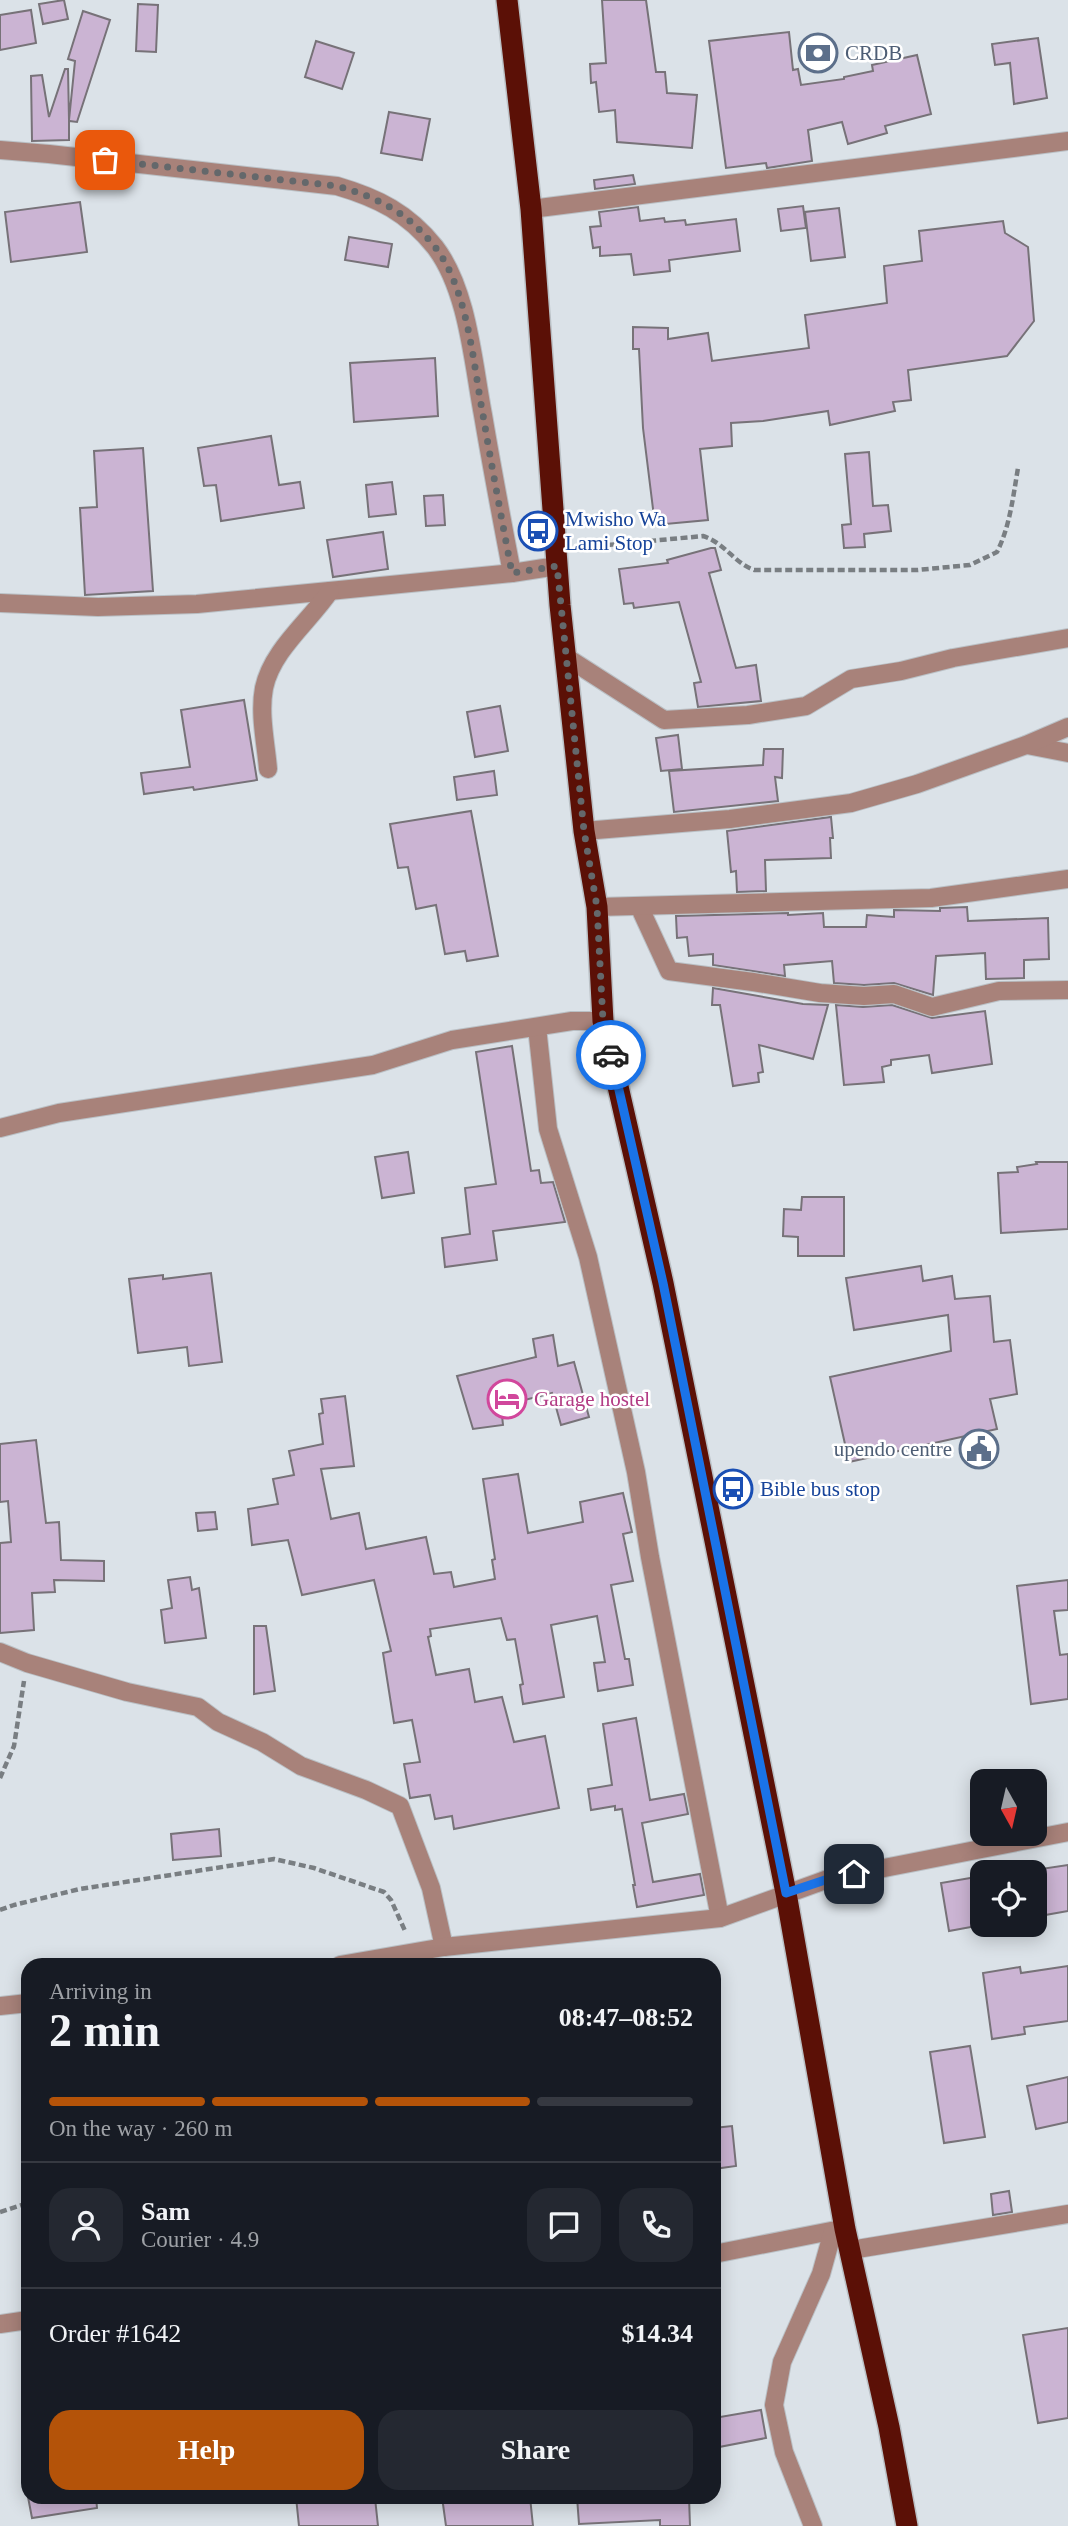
<!DOCTYPE html>
<meta charset="utf-8">
<style>
body{margin:0;font-family:"Times New Roman",serif;background:#242831;color:#f1f3f6;height:100vh;display:flex;flex-direction:column;font-size:26px;white-space:nowrap}
*{box-sizing:border-box;margin:0}
p{font-size:23px;color:#9ea1a6}
.icon{flex:none;width:38px;height:38px;fill:none;stroke:currentColor;stroke-width:2;stroke-linecap:round;stroke-linejoin:round}
.map{position:relative;flex:1;overflow:hidden}
.side{position:absolute;left:21px;top:1958px;width:700px;height:546px;display:flex;flex-direction:column;background:#171b24;border-radius:21px;box-shadow:0 4px 18px #0003}
.side>*{flex:none}
.needle{width:46px;rotate:172deg}
.tools{position:absolute;left:970px;top:1769px;display:grid;gap:14px}
.tools a{display:grid;place-items:center;width:77px;height:77px;border-radius:14px;background:#171b24;box-shadow:0 4px 18px #0003;font-size:35px}
.pin{position:absolute;display:grid;place-items:center;width:60px;height:60px;color:#fff;margin:-30px;border-radius:14px;box-shadow:0 4px 10px #0006}
.courier{position:absolute;display:grid;place-items:center;width:70px;height:70px;margin:-35px;border:5px solid #1a73e8;border-radius:50%;background:#fff;color:#222;box-shadow:0 2px 9px #0007}
.overview em{font-style:normal;font-weight:700}
.overview div{display:flex;flex-direction:column-reverse}
.overview{display:flex;align-items:center;justify-content:space-between;height:119px;padding:0 28px}
h1{font-size:46px;font-weight:700;line-height:52px}
.bar{display:grid;grid-template-columns:repeat(4,1fr);gap:10px 7px;align-content:center;height:84px;padding:0 28px}
.bar i{height:9px;border-radius:5px;background:#363941}
.bar .active{background:#b45309}
.bar p{grid-column:span 4}
.line{display:flex;align-items:center;gap:18px;padding:0 28px;border-top:2px solid #363941}
.line div{flex:1}
.round{display:grid;place-items:center;flex:none;width:74px;height:74px;border-radius:21px;background:#242831}
.button{display:flex;gap:14px;margin-top:auto;padding:14px 28px}
.button a{flex:1;height:80px;border-radius:21px;background:#b45309;color:#fff;font-size:28px;font-weight:700;line-height:80px;text-align:center}
.button a+a{background:#242831;color:#f1f3f6}
.map>svg:first-child{display:block}
.building{fill:#cbb4d3;stroke:#777278;stroke-width:2}
.lines{fill:none;stroke-linecap:round;stroke-linejoin:round}
.minor-casing{stroke:#bac0c5;stroke-width:20}
.highway-casing{stroke:#bac0c5;stroke-width:24}
.path{stroke:#797e82;stroke-width:4.5;stroke-dasharray:7 3.5;stroke-linecap:butt}
.minor{stroke:#a8827a;stroke-width:18}
.highway{stroke:#5b1006;stroke-width:21}
.done{stroke:#64686b;stroke-width:7;stroke-dasharray:0 12.6}
.route{stroke:#1a73e8;stroke-width:9}
.labels{text-anchor:middle;stroke-width:5;stroke-linejoin:round;paint-order:stroke}
.service-label{font-size:21px;fill:#4e5e75;stroke:#fff;text-anchor:start}
.transit-label{font-size:21px;fill:#164399;stroke:#fff;text-anchor:start}
.hotel-label{font-size:21px;fill:#b23c85;stroke:#fff;text-anchor:start}
</style>
<div class="map">
<svg width="1068" height="2526" viewBox="0 0 1068 2526">
<rect width="100%" height="100%" fill="#dbe2e8"/>
<g class="building">
<polygon points="64,0 68,19 43,24 39,4"/>
<polygon points="602,0 646,0 656,72 665,72 667,93 697,95 692,148 617,142 615,110 599,112 596,82 591,83 590,64 606,63"/>
<polygon points="138,4 158,5 156,52 136,51"/>
<polygon points="31,10 36,43 0,50 0,15"/>
<polygon points="83,11 110,20 77,122 69,121 69,140 32,141 31,76 42,75 49,117 65,69 68,69 69,120 75,61 68,59"/>
<polygon points="789,32 793,70 798,69 801,85 844,79 844,77 873,71 872,65 917,55 931,114 885,126 887,133 848,144 842,122 808,130 812,161 767,168 766,163 726,168 709,41"/>
<polygon points="1038,38 1047,98 1014,104 1010,63 995,65 992,44"/>
<polygon points="316,41 354,53 342,89 305,77"/>
<polygon points="389,112 430,119 422,160 381,153"/>
<polygon points="633,175 635,184 595,189 594,180"/>
<polygon points="80,202 87,252 11,262 5,212"/>
<polygon points="803,206 806,228 781,231 778,209"/>
<polygon points="638,207 640,221 664,218 665,222 685,220 686,225 736,219 740,251 669,260 670,271 634,275 631,254 600,256 600,247 593,248 590,227 601,226 599,212"/>
<polygon points="839,208 845,257 811,261 805,212"/>
<polygon points="1003,221 1005,233 1028,247 1034,321 1007,356 908,370 911,400 893,402 895,411 830,425 828,411 763,421 731,423 732,446 700,449 708,520 655,525 643,428 639,349 633,349 633,327 668,328 668,339 708,333 712,361 809,348 805,315 887,303 884,266 922,261 919,231"/>
<polygon points="349,237 392,244 388,267 345,260"/>
<polygon points="435,358 438,416 354,422 350,363"/>
<polygon points="271,436 279,485 300,482 304,508 221,521 216,485 204,486 198,448"/>
<polygon points="143,448 153,591 85,595 80,508 97,507 94,451"/>
<polygon points="869,452 873,506 888,505 891,531 864,534 865,547 844,548 842,525 851,524 845,454"/>
<polygon points="392,482 396,514 369,517 366,485"/>
<polygon points="443,495 445,525 426,526 424,496"/>
<polygon points="383,532 388,569 333,577 327,540"/>
<polygon points="711,548 715,548 721,570 709,573 736,668 756,665 761,701 698,707 694,683 701,682 679,602 634,608 633,603 624,604 619,569 668,563 667,560"/>
<polygon points="244,700 257,780 194,790 193,787 144,794 141,773 190,767 181,710"/>
<polygon points="500,706 508,751 475,757 467,712"/>
<polygon points="678,735 682,769 661,771 656,738"/>
<polygon points="764,749 783,749 782,778 775,777 778,801 674,812 669,771 763,765"/>
<polygon points="494,771 497,795 457,800 454,777"/>
<polygon points="471,811 498,956 467,961 465,951 445,954 436,905 416,909 408,867 398,868 390,824"/>
<polygon points="831,817 833,838 830,838 831,858 765,860 766,891 737,892 736,871 731,872 727,831"/>
<polygon points="967,907 968,921 1048,918 1049,959 1024,960 1024,978 986,979 985,953 936,956 933,995 894,983 864,985 834,983 832,961 784,965 785,976 713,965 713,954 689,956 687,937 677,938 676,916 788,913 788,915 823,913 824,927 866,927 867,915 894,917 894,910 940,911 940,908"/>
<polygon points="713,988 803,1004 828,1005 813,1059 759,1045 763,1072 758,1073 759,1082 733,1086 720,1005 712,1005"/>
<polygon points="836,1005 863,1007 892,1005 932,1018 985,1011 992,1064 932,1073 929,1055 891,1060 891,1065 882,1067 884,1082 844,1085"/>
<polygon points="512,1046 531,1171 539,1170 541,1183 553,1182 565,1222 493,1231 497,1260 445,1267 442,1238 470,1234 465,1188 496,1184 476,1052"/>
<polygon points="408,1152 414,1193 382,1198 375,1157"/>
<polygon points="1036,1162 1068,1162 1068,1229 1001,1233 998,1173 1018,1172 1017,1167 1037,1164"/>
<polygon points="802,1197 844,1197 844,1256 798,1256 798,1237 783,1236 784,1209 801,1210"/>
<polygon points="921,1266 923,1281 952,1276 955,1299 990,1296 994,1342 1010,1340 1017,1394 990,1399 997,1429 849,1462 830,1377 951,1351 948,1315 854,1330 846,1278"/>
<polygon points="211,1273 222,1362 189,1366 187,1347 138,1353 129,1279 163,1275 163,1279"/>
<polygon points="553,1335 558,1366 574,1362 589,1417 561,1425 552,1393 501,1406 503,1425 473,1429 457,1376 536,1357 533,1339"/>
<polygon points="345,1396 354,1466 321,1469 331,1519 359,1513 366,1549 426,1537 434,1574 451,1572 454,1587 495,1579 492,1560 495,1559 483,1479 518,1474 528,1533 583,1522 580,1502 623,1493 632,1532 623,1534 633,1581 611,1585 625,1659 629,1659 633,1685 598,1691 594,1663 605,1662 597,1616 551,1625 564,1697 523,1704 520,1685 523,1684 515,1639 507,1640 501,1618 430,1629 431,1636 428,1637 436,1675 469,1669 475,1702 502,1697 514,1742 545,1736 559,1808 454,1829 452,1816 435,1819 430,1795 410,1798 404,1764 420,1762 412,1720 394,1723 383,1653 391,1651 374,1580 302,1595 288,1540 252,1545 248,1509 278,1504 273,1479 294,1475 289,1451 323,1444 319,1414 323,1413 321,1399"/>
<polygon points="36,1440 46,1523 59,1522 61,1560 104,1561 104,1581 54,1580 55,1592 32,1593 34,1630 0,1633 0,1543 11,1542 8,1501 0,1502 0,1444"/>
<polygon points="215,1512 217,1529 198,1531 196,1513"/>
<polygon points="190,1577 192,1590 199,1588 206,1638 165,1643 161,1610 172,1608 168,1580"/>
<polygon points="1068,1580 1068,1610 1054,1611 1060,1655 1068,1654 1068,1699 1031,1704 1017,1586"/>
<polygon points="254,1626 266,1626 275,1691 254,1694"/>
<polygon points="636,1718 650,1800 684,1794 688,1814 642,1823 653,1882 700,1874 704,1895 637,1907 633,1885 635,1885 622,1809 615,1810 615,1806 591,1810 588,1789 612,1785 603,1724"/>
<polygon points="219,1829 221,1856 173,1860 171,1834"/>
<polygon points="1068,1865 1068,1911 1034,1917 1034,1870"/>
<polygon points="982,1876 982,1925 949,1931 941,1883"/>
<polygon points="1068,1966 1068,2021 1024,2027 1025,2034 992,2039 983,1973 1020,1967 1021,1973"/>
<polygon points="970,2046 985,2137 944,2143 930,2052"/>
<polygon points="1068,2077 1068,2122 1036,2129 1027,2086"/>
<polygon points="732,2126 736,2166 714,2169 714,2128"/>
<polygon points="1009,2191 1012,2212 993,2215 991,2194"/>
<polygon points="1068,2328 1068,2418 1038,2423 1023,2335"/>
<polygon points="761,2410 766,2438 714,2448 714,2418"/>
<polygon points="28,2497 96,2497 97,2508 32,2518"/>
<polygon points="296,2497 336,2497 337,2501 375,2498 378,2526 299,2526"/>
<polygon points="442,2497 530,2497 533,2526 446,2526"/>
<polygon points="577,2497 689,2497 690,2526 660,2526 660,2520 579,2524"/>
</g>
<g class="lines">
<defs>
<g id="minor">
<path d="M0,150L49,154L337,186C378,198 408,213 435,247C468,290 473,363 483,415C492,468 502,521 512,573"/>
<polyline points="531,209 1068,141"/>
<polyline points="0,603 98,607 197,604 512,573 557,566"/>
<polyline points="566,657 664,720 748,715 806,706 851,679 901,671 953,658 1068,638"/>
<polyline points="1027,745 1068,753"/>
<path d="M268,769C266,744 259,714 264,688C272,650 309,622 330,591"/>
<polyline points="584,831 730,819 851,803 917,784 1026,745 1068,727"/>
<polyline points="639,906 669,971 753,982 820,993 864,996 894,994 932,1007 999,991 1068,990"/>
<polyline points="597,907 931,898 1068,879"/>
<polyline points="537,1027 548,1129 588,1257 636,1472 650,1557 720,1918"/>
<polyline points="0,1128 59,1113 373,1065 452,1040 572,1021 603,1021"/>
<polyline points="0,1652 27,1663 127,1692 198,1707 218,1722 262,1742 301,1766 366,1790 400,1806 431,1888 444,1947"/>
<polyline points="340,1965 444,1947 720,1918 828,1879 1068,1832"/>
<polyline points="0,2006 28,2003"/>
<polyline points="851,2250 1068,2214"/>
<polyline points="714,2254 841,2229"/>
<polyline points="0,2324 28,2320"/>
<polyline points="813,2526 784,2452 774,2405 782,2362 821,2274 833,2231"/>
</g>
<polyline id="highway" points="507,0 531,209 560,605 584,831 597,907 603,1021 663,1283 786,1893 845,2229 889,2427 907,2526"/>
</defs>
<use href="#minor" class="minor-casing"/>
<use href="#highway" class="highway-casing"/>
<g class="path">
<path d="M576,548L703,536C725,543 733,562 754,570H917L970,565L997,552C1010,526 1013,497 1018,468"/>
<polyline points="0,1778 14,1746 24,1681"/>
<polyline points="0,1910 14,1905 80,1889 274,1859 314,1868 384,1892 391,1900 406,1933"/>
<polyline points="0,2212 28,2203"/>
</g>
<use href="#minor" class="minor"/>
<use href="#highway" class="highway"/>
</g>
<g class="lines">
<path class="done" d="M105,160L337,186C379,198 407,212 435,247C468,289 473,363 483,415C492,468 502,521 512,573L557,566L584,831L597,907L603,1021L611,1055"/>
<polyline class="route" points="611,1055 663,1283 786,1893 828,1879 854,1874"/>
</g>
<defs>
<symbol id="bank-ring" viewBox="-11 -11 22 22"><circle r="9.5" fill="#fff" stroke="#5c6f8a" stroke-width="1.5"/><path d="M-6-4H6V4H-6ZM0-2.3a2.3 2.3 0 1 0 0 4.6a2.3 2.3 0 1 0 0-4.6Z" fill="#5c6f8a"/></symbol>
<symbol id="bus-ring" viewBox="-11 -11 22 22"><circle r="9.5" fill="#fff" stroke="#1a4fb4" stroke-width="1.5"/><path d="M-5-6H5V4H4V6H2V4H-2V6H-4V4H-5ZM-3.5-4V0h7V-4ZM-3.5 1.2v1.5H-2V1.2ZM2 1.2v1.5H3.5V1.2Z" fill="#1a4fb4"/></symbol>
<symbol id="hotel-ring" viewBox="-11 -11 22 22"><circle r="9.5" fill="#fff" stroke="#d1479c" stroke-width="1.5"/><path d="M-6-4.5h1.5V1H6V5H4.5V3h-9V5H-6ZM-4 0a1.8 1.8 0 1 1 3.6 0ZM.5 0V-2.5h3Q6-2.5 6 0Z" fill="#d1479c"/></symbol>
<symbol id="civic-ring" viewBox="-11 -11 22 22"><circle r="9.5" fill="#fff" stroke="#5c6f8a" stroke-width="1.5"/><path d="M-.6-6.5H3V-4.5H.6V-3L4-1V1h2V6H-6V1h2V-1L-.6-3ZM-1.2 2.5V6h2.4V2.5Z" fill="#5c6f8a"/></symbol>
</defs>
<g fill-rule="evenodd">
<use href="#bank-ring" x="796" y="31" width="44" height="44"/>
<use href="#bus-ring" x="516" y="509" width="44" height="44"/>
<use href="#hotel-ring" x="485" y="1377" width="44" height="44"/>
<use href="#civic-ring" x="957" y="1427" width="44" height="44"/>
<use href="#bus-ring" x="711" y="1467" width="44" height="44"/>
</g>
<g class="labels">
<g class="service-label">
<text x="845" y="60">CRDB</text>
<text x="952" y="1456" text-anchor="end">upendo centre</text>
</g>
<g class="transit-label">
<text x="565" y="526">Mwisho Wa<tspan x="565" dy="24">Lami Stop</tspan></text>
<text x="760" y="1496">Bible bus stop</text>
</g>
<g class="hotel-label">
<text x="534" y="1406">Garage hostel</text>
</g>
</g>
</svg>
<div class="tools">
<a><svg class="needle" viewBox="-14 -14 28 28"><path d="M0-13l5 13h-10z" fill="#e53935"/><path d="M0 13l5-13h-10z" fill="#9ea1a6"/></svg></a>
<a><svg class="icon" aria-label="locate" viewBox="0 0 24 24"><circle cx="12" cy="12" r="6"/><path d="M12 2v4M12 18v4M2 12h4M18 12h4"/></svg></a>
</div>
<div class="pin" style="left:105px;top:160px;background:#ea580c"><svg class="icon" aria-label="bag" viewBox="0 0 24 24"><path d="M5 8h14l-1 12H6zM9 8a3 3 0 0 1 6 0"/></svg></div>
<div class="pin" style="left:854px;top:1874px;background:#1f2937"><svg class="icon" aria-label="home" viewBox="0 0 24 24"><path d="M3 11l9-7 9 7M6 9v11h12V9"/></svg></div>
<div class="courier" style="left:611px;top:1055px"><svg class="icon" aria-label="car" viewBox="0 0 24 24"><path d="M5 17H2v-5l4-1 3-4h7l3 4 3 1v5h-3M9 17h6M6 11h13"/><circle cx="7" cy="17" r="2"/><circle cx="17" cy="17" r="2"/></svg></div>
<section class="side">
<div class="overview"><div><h1>2 min</h1><p>Arriving in</p></div><em>08:47–08:52</em></div>
<div class="bar"><i class="active"></i><i class="active"></i><i class="active"></i><i></i><p>On the way · 260 m</p></div>
<div class="line" style="height:126px"><a class="round"><svg class="icon" aria-label="person" viewBox="0 0 24 24"><circle cx="12" cy="8" r="4"/><path d="M4 21q1-7 8-7t8 7"/></svg></a><div><b>Sam</b><p>Courier · 4.9</p></div><a class="round"><svg class="icon" aria-label="chat" viewBox="0 0 24 24"><path d="M4 5h16v11H9l-5 4z"/></svg></a><a class="round"><svg class="icon" aria-label="phone" viewBox="0 0 24 24"><path d="M5 4h4l2 5-3 2q2 4 5 5l2-3 5 2v4C11 20 4 13 5 4z"/></svg></a></div>
<div class="line" style="height:91px"><div>Order #1642</div><b>$14.34</b></div>
<div class="button"><a>Help</a><a>Share</a></div>
</section>
</div>
